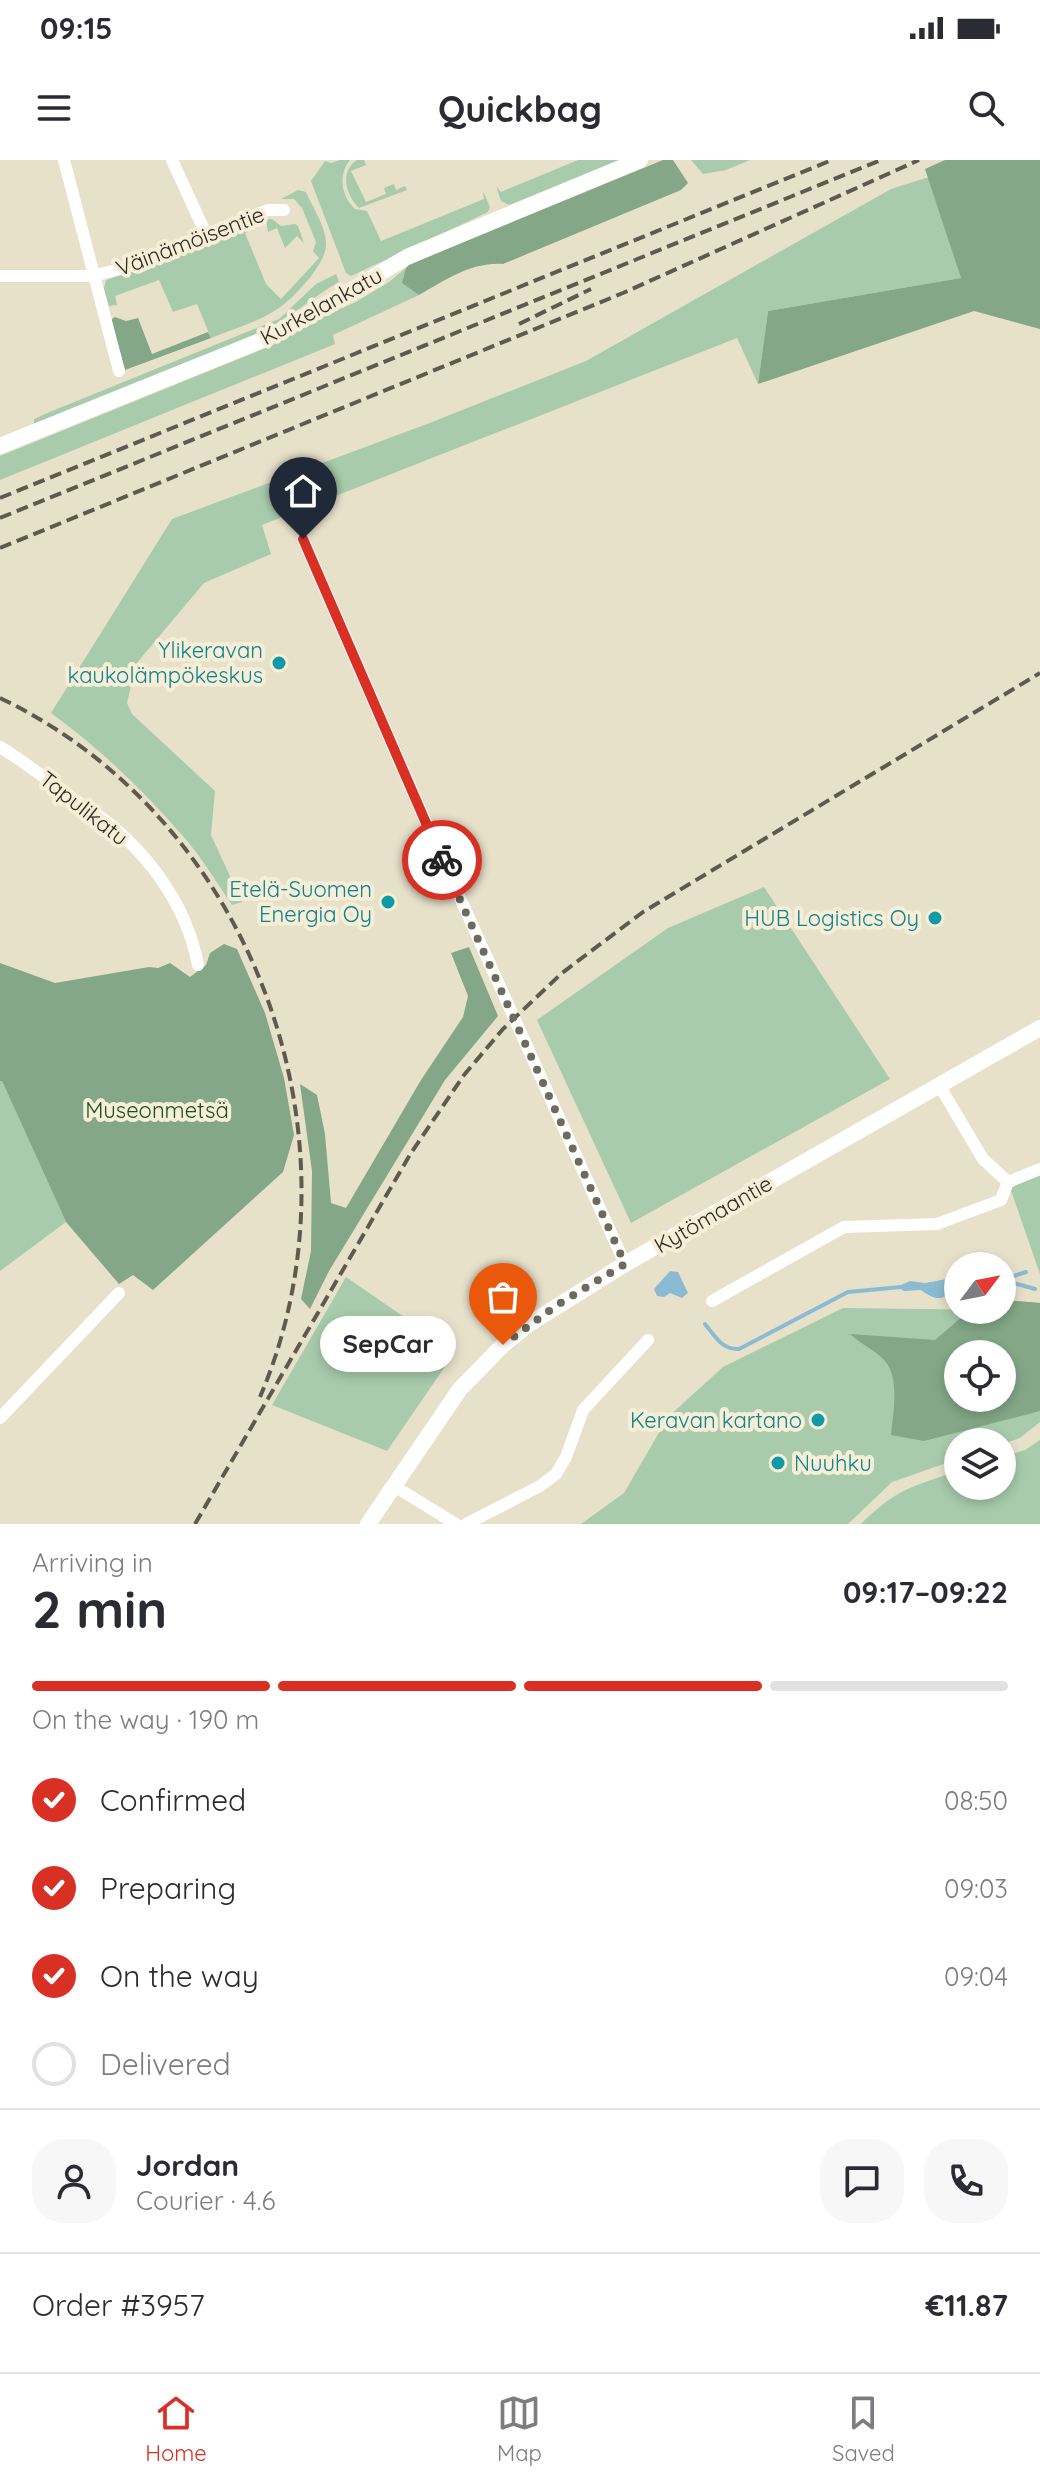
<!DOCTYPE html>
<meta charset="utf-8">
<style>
body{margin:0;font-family:Quicksand,sans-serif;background:#f7f7f7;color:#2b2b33;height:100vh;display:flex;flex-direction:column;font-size:30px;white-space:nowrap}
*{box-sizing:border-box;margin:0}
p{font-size:26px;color:#7c7c81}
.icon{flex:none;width:44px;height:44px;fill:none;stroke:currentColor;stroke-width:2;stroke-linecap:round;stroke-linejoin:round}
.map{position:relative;height:1364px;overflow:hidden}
.drawer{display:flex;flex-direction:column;background:#fff;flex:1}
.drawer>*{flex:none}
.needle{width:52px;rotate:58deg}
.buttons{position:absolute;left:944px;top:1092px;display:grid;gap:16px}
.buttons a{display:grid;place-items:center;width:72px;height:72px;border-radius:50%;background:#fff;box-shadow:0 4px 12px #0003;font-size:40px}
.pin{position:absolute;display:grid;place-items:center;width:68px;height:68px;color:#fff;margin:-82px -34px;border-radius:50% 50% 50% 0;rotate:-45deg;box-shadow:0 0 8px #0007}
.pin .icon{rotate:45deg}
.courier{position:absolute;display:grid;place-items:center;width:80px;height:80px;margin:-40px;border:6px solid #d93025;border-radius:50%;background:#fff;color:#222;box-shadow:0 2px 10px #0007}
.bubble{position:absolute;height:56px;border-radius:28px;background:#fff;box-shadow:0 4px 12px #0003;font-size:26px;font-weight:800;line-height:56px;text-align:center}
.summary em{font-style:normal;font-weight:800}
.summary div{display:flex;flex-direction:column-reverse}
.summary{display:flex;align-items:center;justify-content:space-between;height:136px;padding:0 32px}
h1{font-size:52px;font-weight:800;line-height:60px}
.bar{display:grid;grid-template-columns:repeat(4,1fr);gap:12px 8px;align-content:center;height:96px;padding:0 32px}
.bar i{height:10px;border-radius:6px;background:#e1e1e2}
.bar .on{background:#d93025}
.bar p{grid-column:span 4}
.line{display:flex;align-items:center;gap:20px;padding:0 32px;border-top:2px solid #e1e1e2}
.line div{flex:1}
.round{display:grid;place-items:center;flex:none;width:84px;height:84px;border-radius:32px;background:#f7f7f7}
ol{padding:0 32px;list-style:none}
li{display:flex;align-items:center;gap:24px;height:88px}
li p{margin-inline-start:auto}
li .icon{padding:8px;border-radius:50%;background:#d93025;color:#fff;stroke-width:4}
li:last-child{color:#7c7c81}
li i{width:44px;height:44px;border:4px solid #e1e1e2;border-radius:50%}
.status{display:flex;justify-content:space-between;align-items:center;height:56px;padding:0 40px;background:#fff;direction:ltr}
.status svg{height:22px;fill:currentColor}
header{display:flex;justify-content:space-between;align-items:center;height:104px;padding:0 32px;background:#fff;font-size:36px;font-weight:800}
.tabs{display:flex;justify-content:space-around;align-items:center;height:112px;border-top:2px solid #e1e1e2;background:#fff;font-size:22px;color:#7c7c81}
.tabs a{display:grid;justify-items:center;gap:4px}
.tabs .on{color:#d93025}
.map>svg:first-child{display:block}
.green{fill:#a8cbac;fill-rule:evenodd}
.forest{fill:#83a787;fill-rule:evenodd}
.water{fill:#8bbbd2}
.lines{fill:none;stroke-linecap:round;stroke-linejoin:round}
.stream{stroke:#8bbbd2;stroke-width:4}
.street{stroke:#fff;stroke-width:12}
.secondary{stroke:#fff;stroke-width:16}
.rail{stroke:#5e5a4e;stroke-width:4;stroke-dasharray:12 6;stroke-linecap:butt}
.done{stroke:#6e6a5d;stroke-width:8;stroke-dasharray:0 14.4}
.route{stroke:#d93025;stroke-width:10}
.culture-dot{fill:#0f9aa8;stroke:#f6eed7;stroke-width:3}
.labels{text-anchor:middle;stroke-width:8;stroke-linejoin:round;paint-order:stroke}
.street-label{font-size:22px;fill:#2d2a22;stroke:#f6eed7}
.culture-label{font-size:22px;fill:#0d838f;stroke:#f6eed7;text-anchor:end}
.park-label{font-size:22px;fill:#185025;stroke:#f6eed7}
</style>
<div class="status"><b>09:15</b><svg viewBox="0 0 49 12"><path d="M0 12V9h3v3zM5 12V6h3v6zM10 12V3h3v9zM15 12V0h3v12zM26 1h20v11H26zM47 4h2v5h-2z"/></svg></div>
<header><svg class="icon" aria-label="menu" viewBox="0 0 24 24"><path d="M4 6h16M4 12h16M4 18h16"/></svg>Quickbag<svg class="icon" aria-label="search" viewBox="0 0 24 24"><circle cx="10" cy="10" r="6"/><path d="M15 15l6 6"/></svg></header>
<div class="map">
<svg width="1040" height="1364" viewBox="0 0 1040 1364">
<rect width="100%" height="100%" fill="#e8e1ca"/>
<g class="green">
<path d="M340,0H350C338,15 341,36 355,49L367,51L381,81L484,39L483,31L490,47L488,52L351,116L346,113L311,21L325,1L331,3Z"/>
<path d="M357,0H364L366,5L351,11L366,42L386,34L384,28L394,24L396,30L405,26L407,30L359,48C346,35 339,12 357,0Z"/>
<polygon points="578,0 619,0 509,45 501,41 496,26 501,32"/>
<polygon points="691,0 750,0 726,10 703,14"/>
<path d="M929,17L961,118L768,151L758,224L737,178L262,365L271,394L204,423L136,504L127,543L132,554L215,631L211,675L242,742L232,745C216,722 201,696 182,675C143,630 99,588 51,553L172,359L427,264L586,201L891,29Z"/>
<path d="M298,30L306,32C313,48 326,67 326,84C327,103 294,138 279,148C259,162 233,169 211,178L197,144L173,152L159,120L115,136L117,145L109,146L104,129L106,120L142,108L253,63L255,68L245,73L266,124L281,139L319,98L313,91L316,82L302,48L294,39H281Z"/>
<polygon points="266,59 272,59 281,66 295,64 298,66 304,83 297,76 285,88 277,68 268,72"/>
<polygon points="406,108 403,123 419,135 333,175 335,184 0,320 0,296 273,185 324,156 356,142 389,122"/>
<path d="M336,114L339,122C313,137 292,156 266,170L36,265L34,263V259L52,251L279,159L316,124Z"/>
<polygon points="764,727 890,919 631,1063 537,860 668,768"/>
<polygon points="0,921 2,921 66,1062 0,1111"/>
<polygon points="1040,1009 1040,1114 1008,1022"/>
<polygon points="346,1117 455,1192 387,1291 272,1245"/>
<path d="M1002,1140L1040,1143V1262L1020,1278L1002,1284V1282H958V1299L892,1322L848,1364H581L624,1333L668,1257L723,1207L843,1148L1002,1150ZM958,1194H1002V1238H958Z"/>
<path d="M1040,1280V1364H861C896,1329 913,1326 958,1311V1326H1002V1297L1025,1290Z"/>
</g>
<g class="forest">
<path d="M663,0H673L688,23L681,30L503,104C471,102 446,120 419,135L402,123L406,108L410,104Z"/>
<polygon points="945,0 1040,0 1040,169 974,151 758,224 768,151 961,118 925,9"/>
<polygon points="115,157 126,161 138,158 152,194 208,172 211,178 125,210 112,164 112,159"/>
<polygon points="224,784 237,789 265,853 284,918 294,975 283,1012 153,1130 133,1115 119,1124 66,1062 2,921 0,921 0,803 55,823 149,807 158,808 170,803 190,817 206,805 210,793"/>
<polygon points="469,787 498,856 445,920 329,1111 310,1149 301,1139 311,1091 312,1011 300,924 317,935 325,974 331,1043 346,1048 421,920 463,857 468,836 451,793"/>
<path d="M1002,1140L1040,1143V1251L924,1281L891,1275C893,1254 900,1218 885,1201C877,1191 860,1184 850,1174L935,1180L970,1150H1002ZM958,1194H1002V1238H958Z"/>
</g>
<g class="water">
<polygon points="670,1111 678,1112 688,1133 682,1138 670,1133 664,1137 657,1136 654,1129"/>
<path d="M958,1117V1128C942,1140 937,1142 921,1130L904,1131L897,1127L910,1121L925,1123Z"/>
</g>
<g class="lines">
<g class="stream">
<polyline points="1004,1119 1026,1112"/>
<polyline points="1003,1120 1035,1129"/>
<path d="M705,1164C715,1176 722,1190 739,1189L848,1132L901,1127"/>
</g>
<g class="street">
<polyline points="64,0 119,211"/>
<polyline points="172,0 206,74"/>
<polyline points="0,116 93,116 120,109 268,50 284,50"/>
<polyline points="303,379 420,649 625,1104"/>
<path d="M0,587C25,602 47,620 71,637C81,645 92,650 102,658C149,694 187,746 198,805"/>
<polyline points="939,925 983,999 1008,1022 1040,1009"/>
<polyline points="712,1141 844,1067 937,1064 1001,1040 1008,1022"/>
<polyline points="0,1258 119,1133"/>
<polyline points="394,1326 456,1364"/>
<polyline points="466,1364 540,1326 556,1314 566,1297 583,1250 648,1180"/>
</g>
<g class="secondary">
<polyline points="0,286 260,181 303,159 407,97 640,0"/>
<polyline points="368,1364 460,1229 503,1185 529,1164 625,1104 1040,868"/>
</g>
<g class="rail">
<polyline points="519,164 591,129"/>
<polyline points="0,338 832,0"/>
<polyline points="0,358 881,0"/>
<polyline points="0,388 623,133 919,0"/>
<path d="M0,538C254,659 370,980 260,1237"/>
<polyline points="195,1364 411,993 464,915 503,869 562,813 643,752 1040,513"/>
</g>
</g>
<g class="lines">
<polyline class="done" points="442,700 625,1104 557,1145 503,1185"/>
<polyline class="route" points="303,379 442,700"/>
</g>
<g class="culture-dot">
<circle cx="279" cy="503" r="8"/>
<circle cx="388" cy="742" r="8"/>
<circle cx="935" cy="758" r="8"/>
<circle cx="818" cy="1260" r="8"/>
<circle cx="778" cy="1303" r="8"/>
</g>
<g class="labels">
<g class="street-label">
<text transform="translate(190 81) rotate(-21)" y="8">Väinämöisentie</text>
<text transform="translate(321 146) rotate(-29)" y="8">Kurkelankatu</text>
<text transform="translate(84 648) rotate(38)" y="8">Tapulikatu</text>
<text transform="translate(713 1054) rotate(-30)" y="8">Kytömaantie</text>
</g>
<g class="culture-label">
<text x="263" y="498">Ylikeravan<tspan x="263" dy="25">kaukolämpökeskus</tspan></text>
<text x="372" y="737">Etelä-Suomen<tspan x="372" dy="25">Energia Oy</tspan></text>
<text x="919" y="766">HUB Logistics Oy</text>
<text x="802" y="1268">Keravan kartano</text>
<text x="794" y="1311" text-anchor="start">Nuuhku</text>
</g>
<g class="park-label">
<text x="157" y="958">Museonmetsä</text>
</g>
</g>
</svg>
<div class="buttons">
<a><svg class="needle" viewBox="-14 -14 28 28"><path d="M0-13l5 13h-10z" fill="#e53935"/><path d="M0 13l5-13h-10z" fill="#7c7c81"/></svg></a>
<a><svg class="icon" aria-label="locate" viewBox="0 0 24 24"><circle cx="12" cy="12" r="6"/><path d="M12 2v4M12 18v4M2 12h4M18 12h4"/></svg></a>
<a><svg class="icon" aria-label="layers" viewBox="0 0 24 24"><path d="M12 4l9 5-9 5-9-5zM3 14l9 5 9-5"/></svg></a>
</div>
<div class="pin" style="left:503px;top:1185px;background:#ea580c"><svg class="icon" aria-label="bag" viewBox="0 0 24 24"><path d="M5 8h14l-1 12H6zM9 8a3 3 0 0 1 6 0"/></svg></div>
<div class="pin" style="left:303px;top:379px;background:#1f2937"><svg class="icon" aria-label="home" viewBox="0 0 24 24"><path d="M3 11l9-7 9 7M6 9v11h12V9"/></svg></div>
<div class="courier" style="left:442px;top:700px"><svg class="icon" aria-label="bike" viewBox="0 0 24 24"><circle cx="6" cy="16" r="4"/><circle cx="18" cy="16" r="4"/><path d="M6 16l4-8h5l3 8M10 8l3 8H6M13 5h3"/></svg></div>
<div class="bubble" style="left:320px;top:1156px;width:136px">SepCar</div>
</div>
<section class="drawer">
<div class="summary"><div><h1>2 min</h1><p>Arriving in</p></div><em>09:17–09:22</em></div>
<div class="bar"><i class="on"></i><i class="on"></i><i class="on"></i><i></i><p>On the way · 190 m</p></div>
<ol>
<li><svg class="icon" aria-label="check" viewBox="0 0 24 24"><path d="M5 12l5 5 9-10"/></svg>Confirmed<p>08:50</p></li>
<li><svg class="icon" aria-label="check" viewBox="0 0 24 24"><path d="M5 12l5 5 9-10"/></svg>Preparing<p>09:03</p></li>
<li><svg class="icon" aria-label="check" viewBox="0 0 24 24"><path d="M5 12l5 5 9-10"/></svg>On the way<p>09:04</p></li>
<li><i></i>Delivered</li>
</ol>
<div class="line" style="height:144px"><a class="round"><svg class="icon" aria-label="person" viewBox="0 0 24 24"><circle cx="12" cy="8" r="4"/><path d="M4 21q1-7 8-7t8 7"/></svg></a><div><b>Jordan</b><p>Courier · 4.6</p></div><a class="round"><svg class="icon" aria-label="chat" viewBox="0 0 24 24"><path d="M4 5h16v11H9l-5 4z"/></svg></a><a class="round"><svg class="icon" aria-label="phone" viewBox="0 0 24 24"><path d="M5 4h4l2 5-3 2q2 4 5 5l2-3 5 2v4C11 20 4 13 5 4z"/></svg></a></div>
<div class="line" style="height:104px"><div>Order #3957</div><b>€11.87</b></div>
</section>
<nav class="tabs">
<a class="on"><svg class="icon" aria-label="home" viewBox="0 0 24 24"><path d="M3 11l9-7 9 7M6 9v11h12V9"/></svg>Home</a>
<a><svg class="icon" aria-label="map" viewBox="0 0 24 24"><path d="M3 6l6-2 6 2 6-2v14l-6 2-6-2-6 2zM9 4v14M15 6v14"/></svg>Map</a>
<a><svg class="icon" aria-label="saved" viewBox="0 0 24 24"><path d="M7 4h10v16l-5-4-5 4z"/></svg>Saved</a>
</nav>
